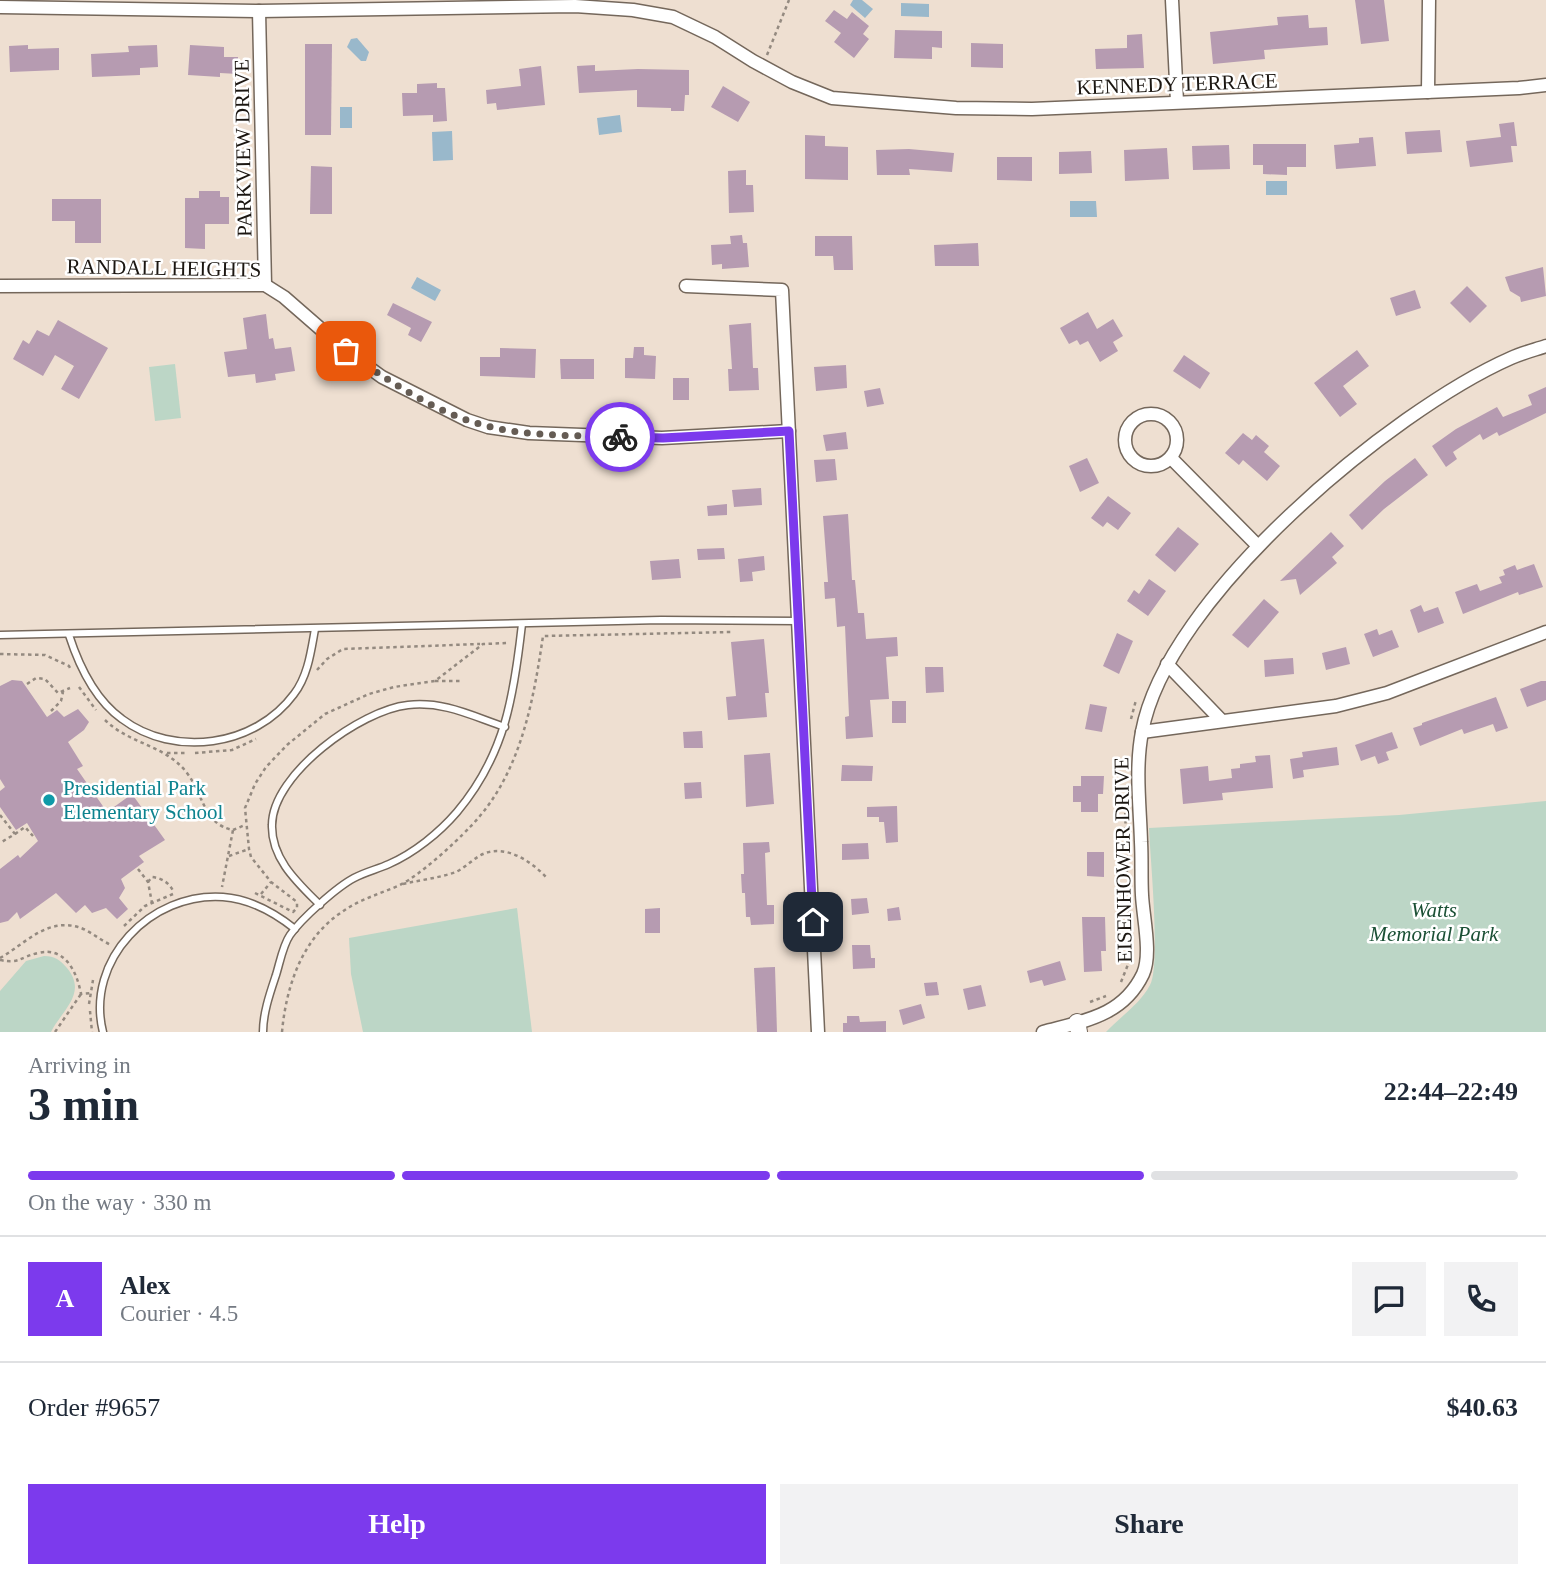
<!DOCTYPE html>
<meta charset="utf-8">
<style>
body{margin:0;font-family:Georgia,serif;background:#f2f2f3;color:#1f2937;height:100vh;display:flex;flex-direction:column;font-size:26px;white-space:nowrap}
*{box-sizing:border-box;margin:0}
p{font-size:23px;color:#747a83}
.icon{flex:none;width:38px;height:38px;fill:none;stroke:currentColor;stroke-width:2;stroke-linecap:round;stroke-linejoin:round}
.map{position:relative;height:1032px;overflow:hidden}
.sheet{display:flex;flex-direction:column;background:#fff;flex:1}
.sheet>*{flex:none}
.pin{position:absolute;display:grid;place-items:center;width:60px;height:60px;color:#fff;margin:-30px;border-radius:14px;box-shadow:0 4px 10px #0006}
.courier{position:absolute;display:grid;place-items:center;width:70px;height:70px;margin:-35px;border:5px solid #7c3aed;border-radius:50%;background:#fff;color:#222;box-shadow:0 2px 9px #0007}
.summary em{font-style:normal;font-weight:600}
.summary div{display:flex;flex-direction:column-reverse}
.summary{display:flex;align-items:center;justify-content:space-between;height:119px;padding:0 28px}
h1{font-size:46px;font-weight:600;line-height:52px}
.bar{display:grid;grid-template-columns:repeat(4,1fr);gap:10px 7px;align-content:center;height:84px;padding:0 28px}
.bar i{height:9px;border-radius:5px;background:#e0e1e3}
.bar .selected{background:#7c3aed}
.bar p{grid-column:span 4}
.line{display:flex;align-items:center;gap:18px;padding:0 28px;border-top:2px solid #e0e1e3}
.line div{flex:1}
.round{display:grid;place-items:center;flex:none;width:74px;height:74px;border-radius:0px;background:#f2f2f3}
.primary-button{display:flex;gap:14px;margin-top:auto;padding:14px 28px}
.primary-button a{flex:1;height:80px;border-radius:0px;background:#7c3aed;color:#fff;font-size:28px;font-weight:600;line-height:80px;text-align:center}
.primary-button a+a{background:#f2f2f3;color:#1f2937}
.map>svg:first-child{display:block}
.green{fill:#bcd6c6}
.water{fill:#99b8cb}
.building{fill:#b69bb1}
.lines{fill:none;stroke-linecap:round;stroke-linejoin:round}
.service-casing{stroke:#74675b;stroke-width:9}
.minor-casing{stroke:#74675b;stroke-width:15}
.tertiary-casing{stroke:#74675b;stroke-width:18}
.path{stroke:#948a80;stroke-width:2.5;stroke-dasharray:3.5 3.5;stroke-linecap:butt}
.service{stroke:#fff;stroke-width:6}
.minor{stroke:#fff;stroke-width:12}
.tertiary{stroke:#fff;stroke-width:16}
.done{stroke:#655c54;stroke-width:7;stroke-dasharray:0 12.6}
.route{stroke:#7c3aed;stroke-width:9}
.culture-dot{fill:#0f9aa8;stroke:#fff;stroke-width:2.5}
.labels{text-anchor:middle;stroke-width:5;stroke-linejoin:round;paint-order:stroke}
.street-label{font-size:21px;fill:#1b1611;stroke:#fff}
.culture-label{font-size:21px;fill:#0d838f;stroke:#fff;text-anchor:start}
.park-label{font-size:21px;font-style:italic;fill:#1b5035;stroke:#fff}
</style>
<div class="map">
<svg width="1546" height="1032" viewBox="0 0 1546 1032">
<rect width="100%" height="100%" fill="#eedfd1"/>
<g class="green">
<polygon points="175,364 181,418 155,421 149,367"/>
<path d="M1546,801V1032H1106C1120,1017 1140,1004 1150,985C1161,965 1150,857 1149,828L1399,815Z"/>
<polygon points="517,908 532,1032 363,1032 351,974 349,938"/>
<path d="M44,956C55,956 60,960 67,968C88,993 62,1010 51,1032H0V991L26,961Z"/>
</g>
<g class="water">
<polygon points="853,0 862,0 873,9 865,18 850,5"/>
<polygon points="901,3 929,4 929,17 901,16"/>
<polygon points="357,38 369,52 366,61 361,61 347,47 351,39"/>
<rect x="340" y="107" width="12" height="21"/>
<polygon points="620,115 622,132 599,135 597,118"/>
<polygon points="452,131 453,160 433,161 432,132"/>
<rect x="1266" y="181" width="21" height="14"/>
<polygon points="1070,201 1096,201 1097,217 1070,217"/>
<polygon points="417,277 441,290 435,301 411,288"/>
</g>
<g class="building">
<polygon points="1355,0 1384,0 1389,41 1361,44"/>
<polygon points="834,10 847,19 852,12 869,26 863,34 869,39 854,58 834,42 841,33 825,21"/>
<polygon points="1308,15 1309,28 1327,27 1328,45 1264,50 1265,59 1213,64 1210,32 1278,25 1277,17"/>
<polygon points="895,30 942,31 942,48 932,47 932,59 894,58"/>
<polygon points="1142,34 1144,68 1096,69 1095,49 1127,48 1127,35"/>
<polygon points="971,43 1003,44 1003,68 971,67"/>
<polygon points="305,44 332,44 331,135 305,135"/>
<polygon points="28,45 28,49 59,48 59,70 10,72 9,46"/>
<polygon points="157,45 158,67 140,68 140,75 92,77 91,54 129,52 128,46"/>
<polygon points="190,45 224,47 224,57 238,57 238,74 220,73 220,77 188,75"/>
<polygon points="595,65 595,71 638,69 689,70 689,95 685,95 684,111 671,111 671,108 637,107 637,90 579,93 577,66"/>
<polygon points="541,66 545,105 497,110 496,103 487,104 486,90 521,86 519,69"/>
<polygon points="437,83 437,88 445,88 447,121 433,122 433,115 403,116 402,93 417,93 417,84"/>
<polygon points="723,86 750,102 738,122 711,107"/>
<polygon points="1514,122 1517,146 1511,146 1513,162 1470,167 1466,141 1501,137 1499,124"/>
<polygon points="1440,130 1442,152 1407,154 1405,132"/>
<polygon points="805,135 825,136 825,146 848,147 848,180 805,179"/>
<polygon points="1373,137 1376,166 1336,169 1334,145 1359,143 1359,138"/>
<polygon points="1253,144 1306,144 1306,167 1287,167 1287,175 1263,174 1263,165 1253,165"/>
<polygon points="1229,145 1230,169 1193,170 1192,146"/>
<polygon points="1167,148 1169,179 1125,181 1124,150"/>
<polygon points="909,149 954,153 952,172 909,169 910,175 877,175 876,150"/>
<polygon points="1091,151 1092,173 1059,174 1059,152"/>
<polygon points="997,157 1032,157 1032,181 997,180"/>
<polygon points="311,166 332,167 332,214 310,214"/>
<polygon points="746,170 746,185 753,185 754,212 729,213 728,171"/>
<polygon points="199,191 220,191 220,197 229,197 229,224 205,224 205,249 185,248 185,198 199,198"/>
<polygon points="52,199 101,199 101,243 75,243 75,221 52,221"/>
<polygon points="742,235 743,243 747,243 749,267 722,269 722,264 712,265 711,245 731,244 730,236"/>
<polygon points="815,236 852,236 853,270 834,270 833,256 815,256"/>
<polygon points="978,243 979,266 935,266 934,245"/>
<polygon points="1543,267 1546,296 1521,302 1520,297 1510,291 1505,277"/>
<polygon points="1467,286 1487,306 1470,323 1450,303"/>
<polygon points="1415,290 1421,308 1396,316 1390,298"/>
<polygon points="393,303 432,322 421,342 408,335 411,328 387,315"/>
<polygon points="1088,312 1097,329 1113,319 1123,336 1113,342 1118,351 1100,362 1088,341 1080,345 1077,340 1069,344 1060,328"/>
<polygon points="266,314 269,339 273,338 275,349 291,347 295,371 275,374 276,380 256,383 255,374 228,377 224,352 247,349 243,318"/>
<polygon points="58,320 108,348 79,399 61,389 74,366 55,355 43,376 13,359 23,340 29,344 37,330 49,336"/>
<polygon points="751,323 753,368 758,368 759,390 729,391 728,369 732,369 729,325"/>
<polygon points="634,347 644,347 644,355 656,356 655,379 625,378 625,358 633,358"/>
<polygon points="500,348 536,349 535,378 480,376 480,357 500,357"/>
<polygon points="1357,350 1369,366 1343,386 1357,404 1340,417 1314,383"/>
<polygon points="1184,355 1210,373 1200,389 1173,371"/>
<polygon points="560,359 594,359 594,379 561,379"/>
<polygon points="846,365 847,388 816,391 814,367"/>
<rect x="673" y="378" width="16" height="22"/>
<polygon points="1546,387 1546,413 1499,436 1497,432 1483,440 1480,434 1453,452 1457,459 1446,467 1432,446 1456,429 1497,407 1503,417 1532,405 1528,395"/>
<polygon points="880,388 884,404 867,407 864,391"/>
<polygon points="846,432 848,449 826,451 823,435"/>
<polygon points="1243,433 1252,440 1256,435 1269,446 1264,452 1280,466 1267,481 1243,460 1239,465 1225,453"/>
<polygon points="1087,458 1099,483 1080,492 1069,466"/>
<polygon points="1415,458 1428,475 1384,509 1362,530 1349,515 1385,481"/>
<polygon points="835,459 837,480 816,482 814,460"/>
<polygon points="761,488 762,505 734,507 732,490"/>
<polygon points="1108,496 1131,513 1118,530 1107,522 1103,527 1091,518"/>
<polygon points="727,504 727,515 708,516 707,506"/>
<polygon points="848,514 852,580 855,580 858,613 864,613 866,639 897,637 898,656 886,657 889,699 870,700 873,737 846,739 845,717 849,716 845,626 837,627 835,598 825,599 824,582 828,582 823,516"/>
<polygon points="1178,527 1199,544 1175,572 1155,555"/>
<polygon points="1331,532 1344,546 1332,557 1337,563 1300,595 1296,579 1280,581"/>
<polygon points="724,548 725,559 698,560 697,549"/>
<polygon points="764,556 765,570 752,572 753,581 740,582 738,559"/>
<polygon points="679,559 681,578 652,580 650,561"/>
<polygon points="1534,564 1543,587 1519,595 1518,592 1463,614 1455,592 1477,584 1480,591 1502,583 1499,577 1505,575 1503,570 1515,565 1517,570"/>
<polygon points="1149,579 1166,591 1148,616 1127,601 1134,590 1139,594"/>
<polygon points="1264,599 1279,612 1248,648 1232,635"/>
<polygon points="1421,605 1424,612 1438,607 1444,623 1418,633 1410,610"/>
<polygon points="1377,629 1379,635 1392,630 1399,647 1373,657 1364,634"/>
<polygon points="1117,633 1133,641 1119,674 1103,666"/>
<polygon points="764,639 769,693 765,693 767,717 728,720 726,697 736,696 731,642"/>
<polygon points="1346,647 1350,664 1326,670 1322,653"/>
<polygon points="1293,658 1294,674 1265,677 1264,660"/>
<polygon points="925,667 943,667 944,692 926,693"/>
<polygon points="12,680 22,681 47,717 57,710 64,717 78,709 89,722 84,730 68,742 83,766 77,769 107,812 132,794 165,840 139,856 144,862 121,879 125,888 119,898 128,909 117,919 106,908 92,913 85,905 76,913 56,893 20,919 17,912 8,921 0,923 0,869 18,855 20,858 38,841 27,823 16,830 0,807 0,791 5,787 0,779 0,686"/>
<polygon points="1541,681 1546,681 1546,700 1527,707 1520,689"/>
<polygon points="1496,697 1508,728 1496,732 1493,724 1464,734 1462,729 1420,746 1413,728 1422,725 1422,723"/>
<rect x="892" y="701" width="14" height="22"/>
<polygon points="1090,704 1107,707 1102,732 1085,729"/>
<polygon points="702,731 703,748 684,748 683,732"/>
<polygon points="1392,732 1398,748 1386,752 1389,760 1378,764 1375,756 1361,761 1355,745"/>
<polygon points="1337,747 1339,765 1303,770 1304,777 1293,779 1290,759 1303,757 1302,752"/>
<polygon points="770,753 774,804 746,807 744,755"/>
<polygon points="1270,755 1273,788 1222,793 1223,800 1183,804 1180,769 1208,766 1209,781 1232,778 1231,769 1240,768 1240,764 1256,762 1255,756"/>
<polygon points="842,765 873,766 872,781 841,781"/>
<polygon points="1081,776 1104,776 1103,794 1098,794 1098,812 1081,812 1081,802 1073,802 1073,786 1081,786"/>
<polygon points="701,782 702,798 685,799 684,783"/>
<polygon points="897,806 898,842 886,843 884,822 879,822 879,817 867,817 867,807"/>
<polygon points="769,842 770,852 765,853 767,905 774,905 774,924 751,925 750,917 746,917 745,893 742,893 741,874 744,874 743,843"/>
<polygon points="868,843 869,859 842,860 842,844"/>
<polygon points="1087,852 1104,852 1104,877 1087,876"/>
<polygon points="867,898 869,913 852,915 851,899"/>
<polygon points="899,907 901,920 888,921 887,909"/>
<polygon points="660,908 660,933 645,933 645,909"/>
<polygon points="1082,917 1105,917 1106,951 1101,951 1102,971 1084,972"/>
<polygon points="852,945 870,945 871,958 875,958 875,968 853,969"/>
<polygon points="1060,961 1066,980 1044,986 1042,980 1030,983 1027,971"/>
<polygon points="775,967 777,1032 757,1032 754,968"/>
<polygon points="937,982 939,995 926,996 924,983"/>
<polygon points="981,985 986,1006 968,1010 963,989"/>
<polygon points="921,1004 925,1018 903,1025 899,1010"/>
<polygon points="847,1016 859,1016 860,1022 886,1021 886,1032 843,1032 843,1023 847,1023"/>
</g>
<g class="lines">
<defs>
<g id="service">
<polyline points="0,635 661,620 798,621"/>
<path d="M69,635C79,666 94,699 122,719C174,758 255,747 294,694C308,676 311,651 315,629"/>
<path d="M320,905C298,883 271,859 272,825C272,774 361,710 408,705C444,701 472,716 505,727"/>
<path d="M103,1032C85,960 151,892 223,897C250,899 275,913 295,929"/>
<path d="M263,1032C263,1013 270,993 276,975C280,962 283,945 290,935C302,918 337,887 354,878C365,872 378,869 389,864C414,853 439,833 457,812C505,755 514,696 522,624"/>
</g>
<g id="minor">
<polyline points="1172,0 1177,102"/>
<polyline points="0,7 259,11 575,6 633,10 673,17 715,37 753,61 792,82 832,98 956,108 1032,109 1519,88 1546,85"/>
<polyline points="259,11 265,285"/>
<polyline points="1428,92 1429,0"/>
<polyline points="0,286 265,285 284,297 346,351 382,377 467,420 488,427 529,433 662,438 789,431"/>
<polyline points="686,286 782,290 818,1032"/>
<circle cx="1151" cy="440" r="26"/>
<polyline points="1172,459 1258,546"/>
<polyline points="1167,664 1221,720"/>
<polyline points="1142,732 1336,706 1387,693 1546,632"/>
<path d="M1043,1032C1084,1021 1123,1016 1143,974C1152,954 1143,917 1142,895C1141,878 1142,860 1141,842C1140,806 1135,768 1142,732C1166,598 1391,411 1511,358C1522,353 1534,350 1546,346"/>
</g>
<polyline id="tertiary" points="1077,1022 1079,1032"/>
</defs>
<use href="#service" class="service-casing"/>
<use href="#minor" class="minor-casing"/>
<use href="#tertiary" class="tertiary-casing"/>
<g class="path">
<polyline points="767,55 789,0"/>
<polyline points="0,654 45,655 69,666 70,668"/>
<polyline points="317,670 327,659 343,649 480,644"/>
<polyline points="435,681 460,681"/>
<polyline points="27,684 36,678 45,679 58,693 70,688"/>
<polyline points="79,687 96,710"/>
<polyline points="51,711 61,701 63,692"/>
<polyline points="1131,719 1136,700"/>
<path d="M105,720C129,744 166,745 187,773C204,795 203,824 233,830L222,887"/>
<polyline points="167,753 188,753"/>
<polyline points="195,753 232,750 256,739"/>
<polyline points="1125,806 1127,873"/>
<polyline points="0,815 15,834 0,843"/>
<polyline points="233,830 245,825"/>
<polyline points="15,834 25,827 33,836"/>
<polyline points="229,856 249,849"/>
<polyline points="138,869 148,882 152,903"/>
<path d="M148,882L152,877C162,878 170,883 174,893"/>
<path d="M403,884C420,880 439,878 456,872C466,867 474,858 483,854C505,844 531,861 546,877"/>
<polyline points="255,893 293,912 297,908 297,902 271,882 251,857 249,849 245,808 255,784 266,767 287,745 325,714 369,694 394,687 435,681 483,644 508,643"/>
<polyline points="261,894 271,882"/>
<polyline points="124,926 145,906 173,894"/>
<path d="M0,958C25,944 46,918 78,927C89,930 100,940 111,945"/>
<path d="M0,960C20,964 20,957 38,953C65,946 77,972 81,994L91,993"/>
<polyline points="1121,982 1131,957 1129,907"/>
<polyline points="1090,1002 1106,996"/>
<polyline points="89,1004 93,980"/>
<polyline points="90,1011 92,1032"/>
<polyline points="55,1032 81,994"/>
<path d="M282,1032C286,987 302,938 342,912C360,899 380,894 400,885C420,875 454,844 470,827C520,776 533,704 543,636L732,632"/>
</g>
<use href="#service" class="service"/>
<use href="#minor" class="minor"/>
<use href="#tertiary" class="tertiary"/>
</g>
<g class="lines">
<path class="done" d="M346,351C387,380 437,414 487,426C530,437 576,435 620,437"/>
<polyline class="route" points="620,437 663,438 789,431 813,922"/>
</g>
<circle class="culture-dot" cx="49" cy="800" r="7"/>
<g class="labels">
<g class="street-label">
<text transform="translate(1177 84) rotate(-2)" y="7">KENNEDY TERRACE</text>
<text transform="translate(243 148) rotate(-91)" y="7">PARKVIEW DRIVE</text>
<text transform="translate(164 268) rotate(1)" y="7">RANDALL HEIGHTS</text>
<text transform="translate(1123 860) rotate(-91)" y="7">EISENHOWER DRIVE</text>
</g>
<g class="culture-label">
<text x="63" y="795">Presidential Park<tspan x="63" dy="24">Elementary School</tspan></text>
</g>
<g class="park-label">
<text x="1434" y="917">Watts<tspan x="1434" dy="24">Memorial Park</tspan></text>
</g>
</g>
</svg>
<div class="pin" style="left:346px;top:351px;background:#ea580c"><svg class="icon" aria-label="bag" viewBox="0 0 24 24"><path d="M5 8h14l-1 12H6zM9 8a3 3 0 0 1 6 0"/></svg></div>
<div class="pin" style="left:813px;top:922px;background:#1f2937"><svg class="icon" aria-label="home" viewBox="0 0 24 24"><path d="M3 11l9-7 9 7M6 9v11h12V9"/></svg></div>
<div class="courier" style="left:620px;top:437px"><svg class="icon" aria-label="bike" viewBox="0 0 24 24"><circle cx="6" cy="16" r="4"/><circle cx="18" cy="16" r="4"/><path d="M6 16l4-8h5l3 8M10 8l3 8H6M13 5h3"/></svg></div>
</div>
<section class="sheet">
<div class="summary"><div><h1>3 min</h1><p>Arriving in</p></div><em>22:44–22:49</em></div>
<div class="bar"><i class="selected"></i><i class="selected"></i><i class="selected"></i><i></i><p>On the way · 330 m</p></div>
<div class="line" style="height:126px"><b class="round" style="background:#7c3aed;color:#fff">A</b><div><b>Alex</b><p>Courier · 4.5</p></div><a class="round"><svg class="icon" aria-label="chat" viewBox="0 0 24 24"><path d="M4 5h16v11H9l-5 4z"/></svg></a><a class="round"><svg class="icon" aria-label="phone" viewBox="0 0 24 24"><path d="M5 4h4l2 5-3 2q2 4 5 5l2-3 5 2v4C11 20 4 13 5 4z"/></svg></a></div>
<div class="line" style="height:91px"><div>Order #9657</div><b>$40.63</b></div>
<div class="primary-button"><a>Help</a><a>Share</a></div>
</section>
